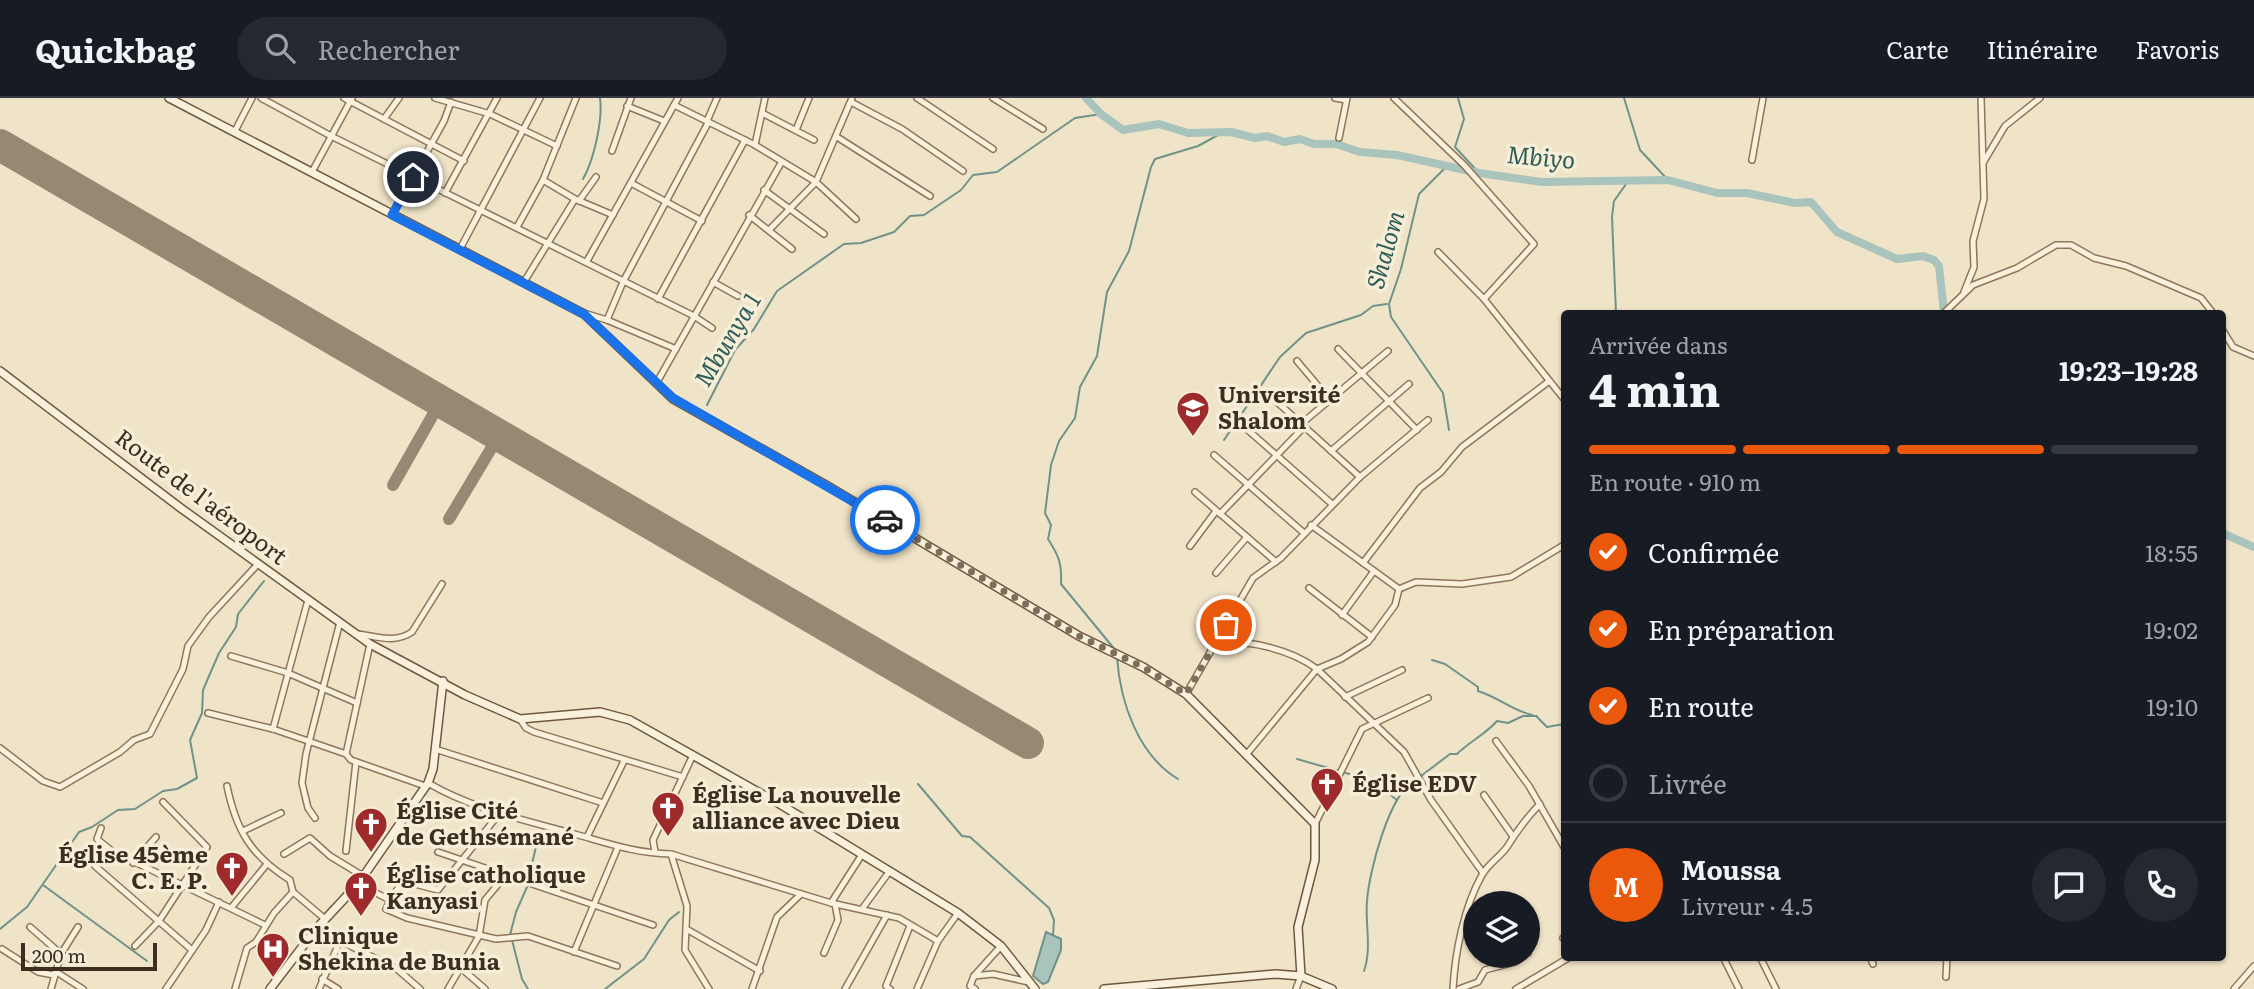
<!DOCTYPE html>
<html lang="fr">
<meta charset="utf-8">
<style>
body{margin:0;font-family:Literata,serif;background:#242831;color:#f1f3f6;height:100vh;display:flex;flex-direction:column;font-size:26px;white-space:nowrap}
*{box-sizing:border-box;margin:0}
p{font-size:23px;color:#9ea1a6}
.icon{flex:none;width:38px;height:38px;fill:none;stroke:currentColor;stroke-width:2;stroke-linecap:round;stroke-linejoin:round}
.map{position:relative;flex:1;overflow:hidden}
.panel{position:absolute;left:1561px;top:212px;width:665px;height:651px;display:flex;flex-direction:column;background:#171b24;border-radius:7px;box-shadow:0 2px 5px #0004}
.panel>*{flex:none}
.fabs{position:absolute;left:1463px;top:793px;display:grid;gap:14px}
.fabs a{display:grid;place-items:center;width:77px;height:77px;border-radius:50%;background:#171b24;box-shadow:0 2px 5px #0004;font-size:35px}
.scale{position:absolute;left:21px;bottom:18px;width:136px;box-sizing:border-box;padding-left:7px;border:4px solid #3d2e20;border-top:0;font-size:19px;line-height:24px;white-space:nowrap;color:#3d2e20;-webkit-text-stroke:5px #f7eed8;paint-order:stroke}
.pin{position:absolute;display:grid;place-items:center;width:60px;height:60px;color:#fff;margin:-30px;border:4px solid #fff;border-radius:50%;box-shadow:0 2px 7px #0007}
.courier{position:absolute;display:grid;place-items:center;width:70px;height:70px;margin:-35px;border:5px solid #1a73e8;border-radius:50%;background:#fff;color:#222;box-shadow:0 2px 9px #0007}
.head em{font-style:normal;font-weight:700}
.head div{display:flex;flex-direction:column-reverse}
.head{display:flex;align-items:center;justify-content:space-between;height:119px;padding:0 28px}
h1{font-size:46px;font-weight:700;line-height:52px}
.bar{display:grid;grid-template-columns:repeat(4,1fr);gap:10px 7px;align-content:center;height:84px;padding:0 28px}
.bar i{height:9px;border-radius:5px;background:#363941}
.bar .selected{background:#ea580c}
.bar p{grid-column:span 4}
.line{display:flex;align-items:center;gap:18px;padding:0 28px;border-top:2px solid #363941}
.line div{flex:1}
.round{display:grid;place-items:center;flex:none;width:74px;height:74px;border-radius:37px;background:#242831}
ol{padding:0 28px;list-style:none}
li{display:flex;align-items:center;gap:21px;height:77px}
li p{margin-inline-start:auto}
li .icon{padding:7px;border-radius:50%;background:#ea580c;color:#fff;stroke-width:4}
li:last-child{color:#9ea1a6}
li i{width:38px;height:38px;border:4px solid #363941;border-radius:50%}
header{display:flex;align-items:center;gap:42px;box-sizing:border-box;height:98px;padding:0 35px;background:#171b24;border-bottom:2px solid #363941}
header strong{font-size:33px}
nav{display:flex;gap:38px;margin-inline-start:auto;font-size:24px}
.search{width:490px;height:63px;background:#242831;display:flex;align-items:center;gap:18px;box-sizing:border-box;padding:0 24px;border-radius:38px;color:#9ea1a6;font-size:26px}
.map>svg:first-child{display:block}
.water{fill:#a9c4bc;stroke:#6f938a;stroke-width:2}
.lines{fill:none;stroke-linecap:round;stroke-linejoin:round}
.stream{stroke:#6f938a;stroke-width:2}
.river{stroke:#a9c4bc;stroke-width:8}
.taxiway{stroke:#968974;stroke-width:12}
.runway{stroke:#968974;stroke-width:32}
.street-casing{stroke:#8d765c;stroke-width:8}
.secondary-casing{stroke:#6f573f;stroke-width:10}
.street{stroke:#faf1dc;stroke-width:5}
.secondary{stroke:#faf1dc;stroke-width:7}
.done{stroke:#7c6e5b;stroke-width:7;stroke-dasharray:0 12.6}
.route{stroke:#1a73e8;stroke-width:9}
.labels{text-anchor:middle;stroke-width:7;stroke-linejoin:round;paint-order:stroke}
.poi-label{font-size:23px;font-weight:bold;fill:#3d2e20;stroke:#f7eed8;text-anchor:start}
.street-label{font-size:23px;fill:#3d2e20;stroke:#f7eed8}
.water-label{font-size:24px;font-style:italic;fill:#2f5d5a;stroke:#f7eed8}
</style>
<header>
<strong>Quickbag</strong>
<div class="search"><svg class="icon" aria-label="search" viewBox="0 0 24 24"><circle cx="10" cy="10" r="6"/><path d="M15 15l6 6"/></svg>Rechercher</div>
<nav><a>Carte</a><a>Itinéraire</a><a>Favoris</a></nav>
</header>
<div class="map">
<svg width="2254" height="891" viewBox="0 0 2254 891">
<rect width="100%" height="100%" fill="#f0e4c8"/>
<polygon class="water" points="1046,834 1061,841 1061,852 1048,884 1043,886 1033,878"/>
<g class="lines">
<g class="stream">
<polyline points="1458,0 1464,21 1455,49 1479,75"/>
<polyline points="1624,0 1640,52 1668,82"/>
<polyline points="1448,67 1419,96 1401,171 1389,206 1391,219 1443,295 1449,332"/>
<path d="M583,81C594,62 603,21 600,0"/>
<polyline points="1616,215 1612,119 1614,103 1629,82"/>
<polyline points="707,307 735,252 754,231 777,193 844,146 861,145 894,134 910,118 924,117 961,92 973,77 997,74 1075,20 1101,16"/>
<polyline points="1224,342 1280,259 1306,235 1361,217 1373,208 1387,206"/>
<path d="M1116,553L1061,486C1062,466 1059,458 1048,441L1051,427L1045,415L1051,367L1059,343L1075,320L1080,289L1097,258L1107,194L1129,153L1151,69L1155,61L1198,48L1220,36"/>
<path d="M1117,559C1120,604 1138,657 1178,681"/>
<path d="M1432,562L1445,566L1478,589V593C1500,600 1511,612 1532,617"/>
<polyline points="1537,619 1547,629 1564,626"/>
<polyline points="1297,661 1370,682 1397,702"/>
<path d="M1421,678L1450,656H1457C1470,643 1486,636 1497,623L1508,625L1523,618H1537"/>
<polyline points="918,686 962,738 970,739 1049,810 1054,822 1053,837"/>
<polyline points="528,783 538,740"/>
<polyline points="43,787 147,863"/>
<polyline points="0,831 27,809 79,734 92,729 118,712 135,711 163,693 177,691 197,680 190,642 202,615 203,592 219,555 236,529 238,516 264,483"/>
<polyline points="510,837 516,814 527,789"/>
<polyline points="512,842 522,881 528,891"/>
<path d="M1364,873C1372,850 1365,827 1367,803C1369,774 1389,695 1416,681"/>
<polyline points="605,891 644,861 669,822 679,814"/>
</g>
<g class="river">
<polyline points="1086,0 1101,16 1123,32 1159,26 1188,35 1231,34 1255,40 1267,38 1284,44 1300,41 1314,46 1336,46 1360,54 1397,57 1479,75 1542,84 1668,82 1717,95 1747,95 1795,105 1811,104 1837,134 1897,161 1923,158 1934,162 1939,168 1944,215"/>
<polyline points="2222,435 2254,449"/>
</g>
<g class="taxiway">
<polyline points="393,387 434,315 433,300"/>
<polyline points="449,421 492,349 506,342"/>
</g>
<polyline class="runway" points="0,47 1028,645"/>
<defs>
<g id="street">
<polyline points="261,0 331,38 694,218 712,230"/>
<polyline points="344,0 464,63"/>
<polyline points="435,0 490,16 557,48"/>
<polyline points="917,0 993,51"/>
<polyline points="993,0 1043,31"/>
<polyline points="1335,0 1346,2"/>
<polyline points="1394,0 1464,67 1534,146 1484,201 1564,301"/>
<polyline points="851,4 902,31 963,73"/>
<polyline points="674,7 755,47 816,84 856,121"/>
<polyline points="627,8 664,23"/>
<polyline points="762,15 814,42"/>
<polyline points="384,21 399,0"/>
<polyline points="707,23 717,0"/>
<polyline points="796,32 809,0"/>
<polyline points="235,33 252,0"/>
<polyline points="837,39 930,98"/>
<polyline points="1339,40 1347,0"/>
<polyline points="755,47 765,0"/>
<polyline points="612,53 631,0"/>
<polyline points="1752,62 1763,0"/>
<polyline points="1983,65 2005,28 2040,0"/>
<polyline points="312,74 352,0"/>
<polyline points="543,82 575,101 613,117"/>
<polyline points="631,85 702,123"/>
<polyline points="764,92 824,136"/>
<polyline points="445,95 497,0"/>
<polyline points="579,103 596,79"/>
<polyline points="392,117 444,23 451,4"/>
<polyline points="749,117 792,151"/>
<polyline points="517,129 543,82 576,0"/>
<polyline points="770,131 816,84 852,0"/>
<polyline points="460,151 540,0"/>
<polyline points="1438,154 1484,201"/>
<polyline points="587,163 678,0"/>
<polyline points="524,184 575,101"/>
<polyline points="713,184 738,198"/>
<polyline points="1964,194 1974,169 1973,143 1984,101 1981,0"/>
<polyline points="658,201 745,42"/>
<polyline points="1944,215 1973,187 2017,170 2056,147 2071,147 2094,160 2126,168 2201,200 2213,215"/>
<polyline points="587,216 607,222 676,251"/>
<polyline points="607,222 623,184 708,25"/>
<polyline points="2222,231 2233,249 2254,258"/>
<polyline points="1338,251 1417,332"/>
<polyline points="1297,263 1330,302"/>
<polyline points="656,286 781,65"/>
<polyline points="1267,295 1360,379"/>
<polyline points="1241,326 1332,406"/>
<polyline points="1301,326 1388,253"/>
<polyline points="1331,353 1409,286"/>
<polyline points="1214,357 1304,435"/>
<polyline points="1195,394 1276,464"/>
<polyline points="1220,416 1304,329"/>
<polyline points="1311,427 1399,491"/>
<polyline points="1190,448 1216,413"/>
<polyline points="1363,465 1420,390 1441,374 1462,349 1548,284"/>
<polyline points="1216,475 1247,439"/>
<polyline points="1309,490 1372,539"/>
<polyline points="1342,517 1374,473"/>
<path d="M357,536C377,538 394,546 412,534L442,486"/>
<polyline points="370,546 346,656 351,662 425,688"/>
<path d="M1215,546C1246,540 1292,552 1317,571L1404,654L1431,702L1483,775"/>
<polyline points="231,558 288,575 357,605"/>
<polyline points="1186,596 1253,480 1281,460 1360,379 1428,322"/>
<polyline points="1345,599 1402,572"/>
<polyline points="208,615 273,631 346,656"/>
<polyline points="520,621 526,630 534,634 683,679"/>
<polyline points="273,631 308,502"/>
<polyline points="1496,643 1529,688 1564,749"/>
<polyline points="0,650 43,683 60,689 120,654 134,642 150,636 183,571 188,548 209,519 258,466"/>
<polyline points="435,651 603,705"/>
<polyline points="1246,657 1317,571 1341,561 1368,544 1395,507 1399,491 1416,484 1462,486 1511,479 1564,447"/>
<path d="M428,685C473,711 521,721 571,735C608,745 633,755 671,756L831,805L899,820L938,843"/>
<path d="M227,688C236,732 251,758 290,782L293,794L325,821"/>
<polyline points="1484,697 1512,737"/>
<polyline points="315,720 308,710 302,685 306,656 340,524"/>
<polyline points="1315,726 1362,631 1428,600"/>
<polyline points="101,730 97,741 112,753 265,827"/>
<polyline points="243,733 281,715"/>
<polyline points="587,739 624,663"/>
<polyline points="346,753 356,664"/>
<polyline points="438,754 653,827"/>
<polyline points="655,754 653,742 693,657"/>
<polyline points="284,756 310,740 330,758 363,778"/>
<polyline points="671,756 687,808 685,852 709,891"/>
<polyline points="133,765 156,739"/>
<polyline points="95,768 192,852"/>
<polyline points="358,786 390,802 386,811 407,820 496,841 528,838 617,868"/>
<polyline points="390,802 403,783 438,792 499,716"/>
<polyline points="831,805 861,758"/>
<polyline points="231,810 267,766"/>
<polyline points="862,811 889,774"/>
<polyline points="30,829 61,856"/>
<polyline points="316,831 397,871 420,891"/>
<polyline points="688,832 760,873"/>
<polyline points="1563,840 1564,840"/>
<polyline points="135,848 159,823 207,749 163,704"/>
<polyline points="2,851 38,874 54,877"/>
<polyline points="1528,851 1528,855"/>
<polyline points="574,854 618,749"/>
<polyline points="824,855 838,822 835,806"/>
<polyline points="1723,859 1739,891"/>
<polyline points="1760,859 1776,891"/>
<polyline points="1870,859 1873,866"/>
<polyline points="461,870 485,891"/>
<polyline points="55,873 83,891"/>
<polyline points="974,878 993,876 1029,884"/>
<polyline points="1946,879 1947,859"/>
<polyline points="322,881 338,891"/>
<polyline points="51,891 61,856 78,829"/>
<polyline points="166,891 206,832 219,804"/>
<polyline points="235,891 247,850 256,844 274,815 293,794"/>
<polyline points="319,891 340,843"/>
<polyline points="448,891 479,838 485,802 505,778"/>
<polyline points="752,891 777,819 801,796"/>
<polyline points="845,891 887,817"/>
<polyline points="890,891 886,888 910,828"/>
<polyline points="917,891 938,843 958,815"/>
<polyline points="975,891 970,888 974,878 1001,848"/>
<polyline points="1296,891 1301,878"/>
<path d="M1453,891C1455,854 1464,809 1482,777C1488,766 1500,759 1507,749C1517,733 1526,720 1540,706"/>
<polyline points="1459,891 1478,884 1485,872 1515,864 1524,858"/>
<polyline points="1516,891 1570,859"/>
<polyline points="2234,891 2254,868"/>
</g>
<g id="secondary">
<polyline points="169,0 584,216 673,301 826,387 1079,538 1143,569 1186,596 1315,726 1315,762 1298,829 1301,878"/>
<polyline points="0,273 182,411 370,546 465,597 520,621 600,614 630,622 778,705 958,815 1001,848 1035,891"/>
<polyline points="270,891 316,831 358,786 428,685 433,671 443,583"/>
<polyline points="1104,891 1276,876 1301,878 1332,891"/>
</g>
</defs>
<use href="#street" class="street-casing"/>
<use href="#secondary" class="secondary-casing"/>
<use href="#street" class="street"/>
<use href="#secondary" class="secondary"/>
</g>
<g class="lines">
<polyline class="done" points="885,422 1079,538 1143,569 1186,596 1226,527"/>
<polyline class="route" points="413,79 392,117 584,216 673,300 885,422"/>
</g>
<defs>
<symbol id="university-pin" viewBox="-11 -11 22 30"><path d="M0 17L-7.5 6A9.5 9.5 0 1 1 7.5 6Z" fill="#9e2a2b" stroke="#f7eed8"/><path d="M0-5L7-2L0 1L-7-2ZM-4 1L0 2.5L4 1V4Q0 6-4 4Z" fill="#fff"/></symbol>
<symbol id="church-pin" viewBox="-11 -11 22 30"><path d="M0 17L-7.5 6A9.5 9.5 0 1 1 7.5 6Z" fill="#9e2a2b" stroke="#f7eed8"/><path d="M-1.2-6h2.4v3.5h3.3v2.4h-3.3V6h-2.4V-.1h-3.3v-2.4h3.3Z" fill="#fff"/></symbol>
<symbol id="hospital-pin" viewBox="-11 -11 22 30"><path d="M0 17L-7.5 6A9.5 9.5 0 1 1 7.5 6Z" fill="#9e2a2b" stroke="#f7eed8"/><path d="M-5-5h3v3.5h4V-5h3V5h-3V1.5h-4V5h-3Z" fill="#fff"/></symbol>
</defs>
<g fill-rule="evenodd">
<use href="#university-pin" x="1174" y="291" width="38" height="52"/>
<use href="#church-pin" x="1308" y="667" width="38" height="52"/>
<use href="#church-pin" x="649" y="691" width="38" height="52"/>
<use href="#church-pin" x="352" y="707" width="38" height="52"/>
<use href="#church-pin" x="213" y="751" width="38" height="52"/>
<use href="#church-pin" x="342" y="771" width="38" height="52"/>
<use href="#hospital-pin" x="254" y="832" width="38" height="52"/>
</g>
<g class="labels">
<g class="poi-label">
<text x="1218" y="305">Université<tspan x="1218" dy="26">Shalom</tspan></text>
<text x="1352" y="694">Église EDV</text>
<text x="692" y="705">Église La nouvelle<tspan x="692" dy="26">alliance avec Dieu</tspan></text>
<text x="396" y="721">Église Cité<tspan x="396" dy="26">de Gethsémané</tspan></text>
<text x="208" y="765" text-anchor="end">Église 45ème<tspan x="208" dy="26">C. E. P.</tspan></text>
<text x="386" y="785">Église catholique<tspan x="386" dy="26">Kanyasi</tspan></text>
<text x="298" y="846">Clinique<tspan x="298" dy="26">Shekina de Bunia</tspan></text>
</g>
<g class="street-label">
<text transform="translate(201 399) rotate(37)" y="8">Route de l'aéroport</text>
</g>
<g class="water-label">
<text transform="translate(1541 60) rotate(5)" y="8">Mbiyo</text>
<text transform="translate(1386 152) rotate(-74)" y="8">Shalom</text>
<text transform="translate(728 242) rotate(-59)" y="8">Mbunya 1</text>
</g>
</g>
</svg>
<div class="fabs">
<a><svg class="icon" aria-label="layers" viewBox="0 0 24 24"><path d="M12 4l9 5-9 5-9-5zM3 14l9 5 9-5"/></svg></a>
</div>
<div class="scale">200 m</div>
<div class="pin" style="left:1226px;top:527px;background:#ea580c"><svg class="icon" aria-label="bag" viewBox="0 0 24 24"><path d="M5 8h14l-1 12H6zM9 8a3 3 0 0 1 6 0"/></svg></div>
<div class="pin" style="left:413px;top:79px;background:#1f2937"><svg class="icon" aria-label="home" viewBox="0 0 24 24"><path d="M3 11l9-7 9 7M6 9v11h12V9"/></svg></div>
<div class="courier" style="left:885px;top:422px"><svg class="icon" aria-label="car" viewBox="0 0 24 24"><path d="M5 17H2v-5l4-1 3-4h7l3 4 3 1v5h-3M9 17h6M6 11h13"/><circle cx="7" cy="17" r="2"/><circle cx="17" cy="17" r="2"/></svg></div>
<section class="panel">
<div class="head"><div><h1>4 min</h1><p>Arrivée dans</p></div><em>19:23–19:28</em></div>
<div class="bar"><i class="selected"></i><i class="selected"></i><i class="selected"></i><i></i><p>En route · 910 m</p></div>
<ol>
<li><svg class="icon" aria-label="check" viewBox="0 0 24 24"><path d="M5 12l5 5 9-10"/></svg>Confirmée<p>18:55</p></li>
<li><svg class="icon" aria-label="check" viewBox="0 0 24 24"><path d="M5 12l5 5 9-10"/></svg>En préparation<p>19:02</p></li>
<li><svg class="icon" aria-label="check" viewBox="0 0 24 24"><path d="M5 12l5 5 9-10"/></svg>En route<p>19:10</p></li>
<li><i></i>Livrée</li>
</ol>
<div class="line" style="height:126px"><b class="round" style="background:#ea580c;color:#fff">M</b><div><b>Moussa</b><p>Livreur · 4.5</p></div><a class="round"><svg class="icon" aria-label="chat" viewBox="0 0 24 24"><path d="M4 5h16v11H9l-5 4z"/></svg></a><a class="round"><svg class="icon" aria-label="phone" viewBox="0 0 24 24"><path d="M5 4h4l2 5-3 2q2 4 5 5l2-3 5 2v4C11 20 4 13 5 4z"/></svg></a></div>
</section>
</div>
